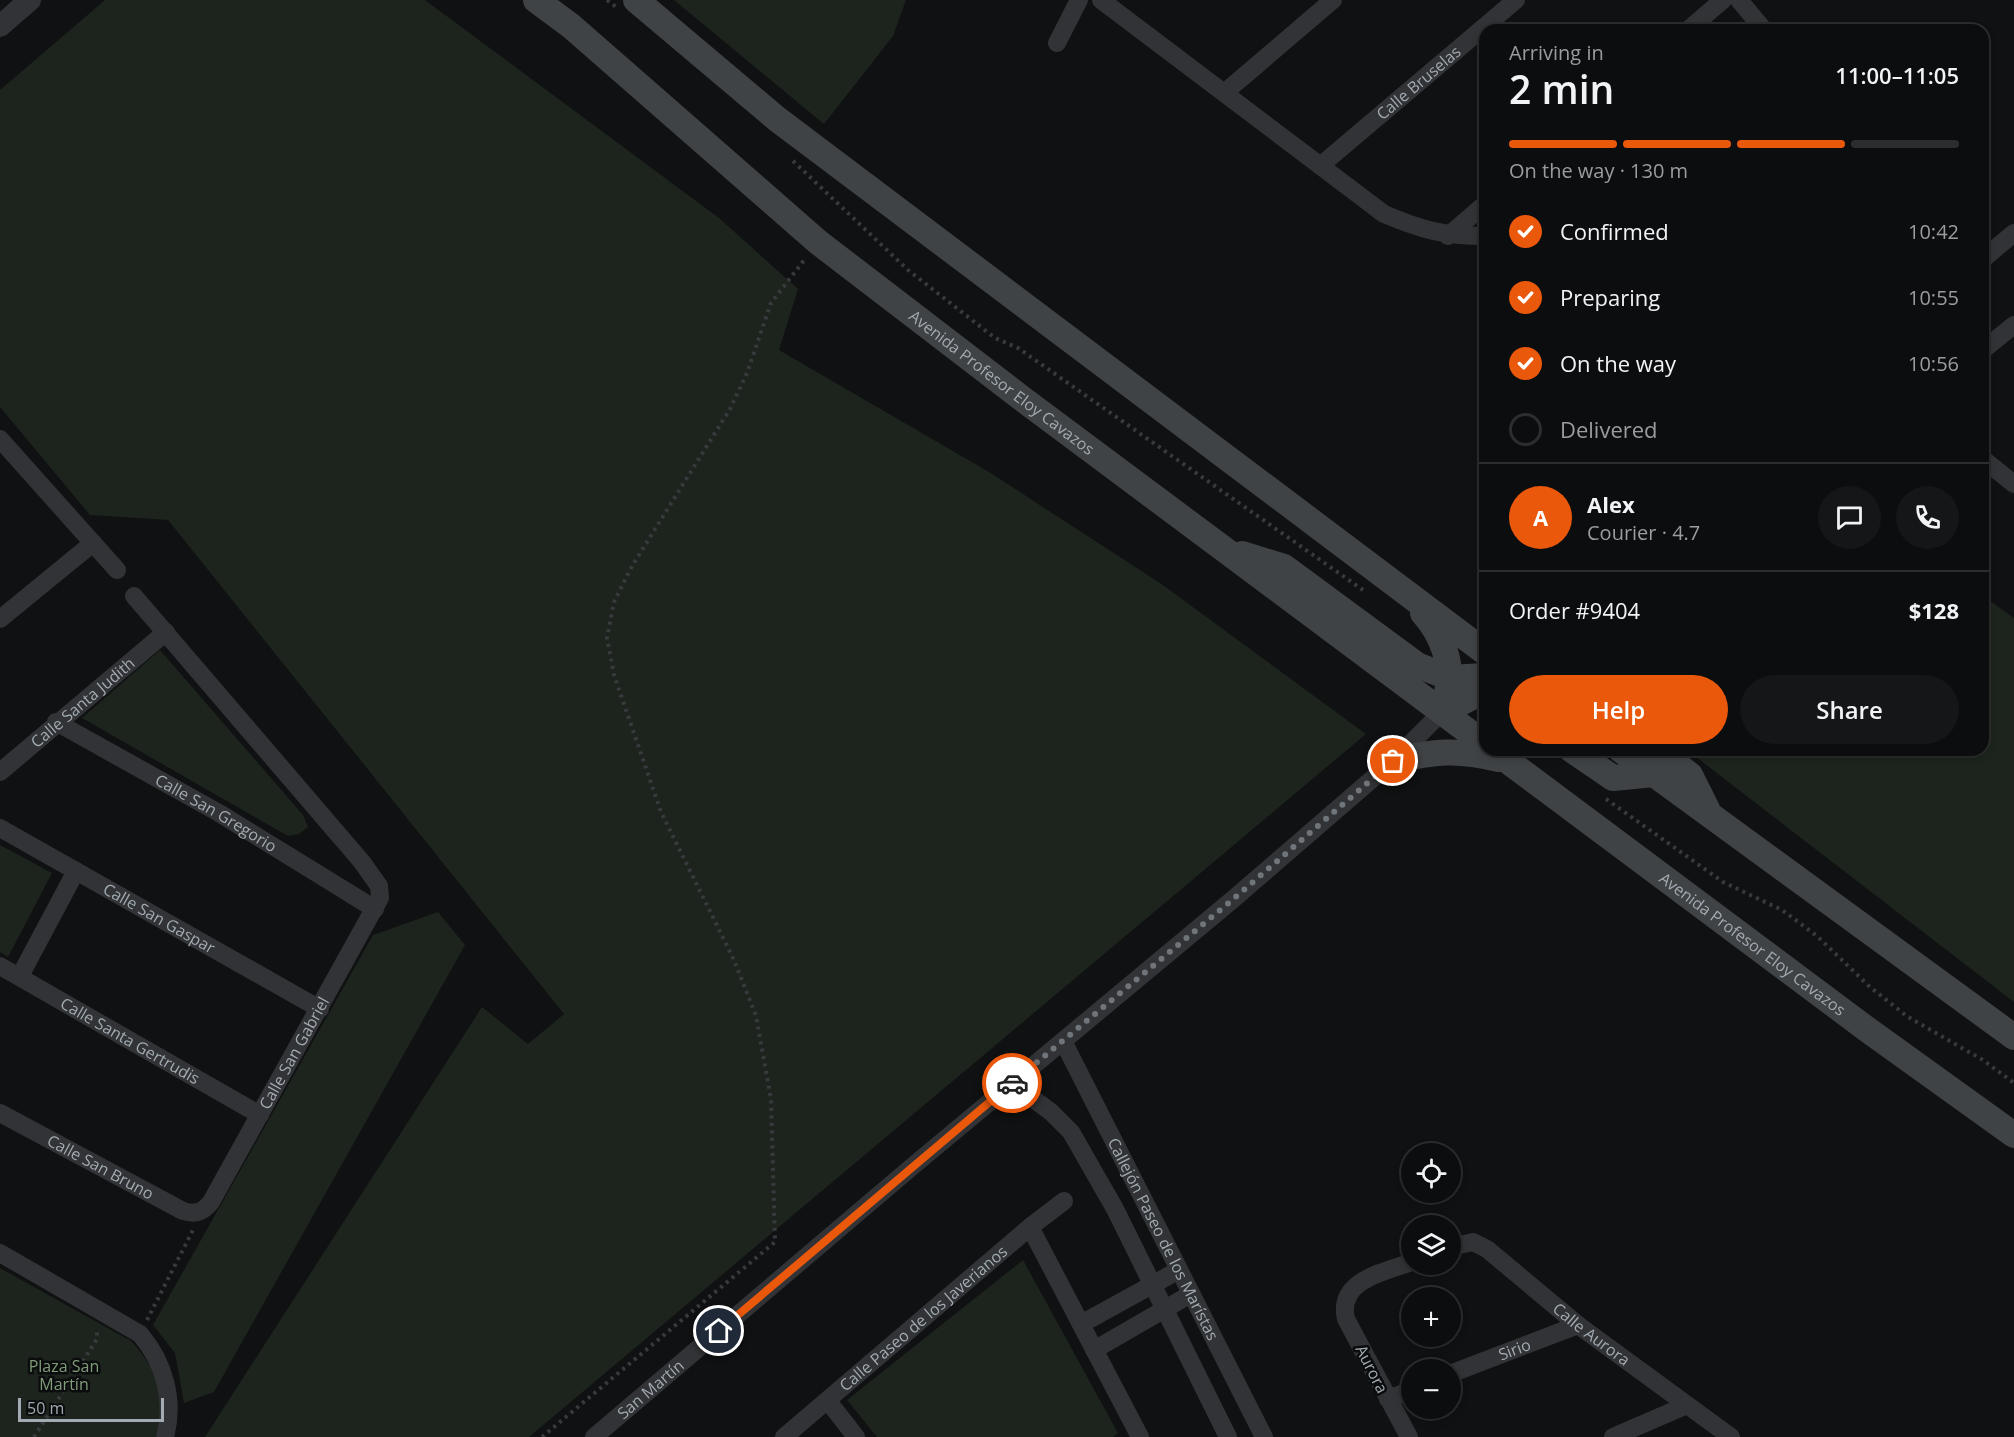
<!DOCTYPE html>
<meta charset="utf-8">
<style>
body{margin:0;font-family:"Open Sans",sans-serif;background:#151617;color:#f1f3f6;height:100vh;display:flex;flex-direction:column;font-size:22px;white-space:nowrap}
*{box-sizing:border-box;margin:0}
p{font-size:20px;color:#9a9c9e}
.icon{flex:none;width:33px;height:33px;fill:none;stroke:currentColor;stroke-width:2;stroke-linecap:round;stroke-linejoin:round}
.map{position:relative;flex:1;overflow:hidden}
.sheet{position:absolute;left:1479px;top:24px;width:510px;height:732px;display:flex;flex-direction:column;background:#0c0d0e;border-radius:18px;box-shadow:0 3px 9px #0003,0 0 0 2px #2c2d2e}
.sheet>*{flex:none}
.fabs{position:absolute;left:1401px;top:1143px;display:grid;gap:12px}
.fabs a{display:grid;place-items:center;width:60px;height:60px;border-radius:50%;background:#0c0d0e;box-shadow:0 3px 9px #0003,0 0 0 2px #2c2d2e;font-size:30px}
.scale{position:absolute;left:18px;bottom:15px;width:146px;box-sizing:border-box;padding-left:6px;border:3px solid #a2abb2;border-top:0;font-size:16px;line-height:21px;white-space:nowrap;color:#a2abb2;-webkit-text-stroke:4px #0b0c0d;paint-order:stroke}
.pin{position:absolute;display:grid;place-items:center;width:51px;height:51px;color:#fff;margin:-26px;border:3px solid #fff;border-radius:50%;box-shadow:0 2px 6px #0007}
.courier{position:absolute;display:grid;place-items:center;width:60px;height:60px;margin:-30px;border:4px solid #ea580c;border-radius:50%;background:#fff;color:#222;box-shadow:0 2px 8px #0007}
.overview em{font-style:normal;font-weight:600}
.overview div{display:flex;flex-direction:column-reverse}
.overview{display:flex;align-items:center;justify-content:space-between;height:102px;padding:0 30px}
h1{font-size:39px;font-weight:600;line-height:45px}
.bar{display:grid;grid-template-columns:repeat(4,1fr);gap:9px 6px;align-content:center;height:72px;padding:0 30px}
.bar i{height:8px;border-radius:4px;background:#2c2d2e}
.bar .active{background:#ea580c}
.bar p{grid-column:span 4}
.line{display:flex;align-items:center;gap:15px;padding:0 30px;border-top:2px solid #2c2d2e}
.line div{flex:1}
.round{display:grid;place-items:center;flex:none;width:63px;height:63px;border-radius:32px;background:#151617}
ol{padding:0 30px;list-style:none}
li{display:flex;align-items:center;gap:18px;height:66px}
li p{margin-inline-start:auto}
li .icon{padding:6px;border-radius:50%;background:#ea580c;color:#fff;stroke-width:4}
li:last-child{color:#9a9c9e}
li i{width:33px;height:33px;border:3px solid #2c2d2e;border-radius:50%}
.button{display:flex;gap:12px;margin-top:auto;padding:12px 30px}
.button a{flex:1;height:69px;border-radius:36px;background:#ea580c;color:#fff;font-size:24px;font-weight:600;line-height:69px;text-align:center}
.button a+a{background:#151617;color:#f1f3f6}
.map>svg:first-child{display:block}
.green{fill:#1d241d}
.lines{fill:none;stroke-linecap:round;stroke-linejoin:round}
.path{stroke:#383b3d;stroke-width:4;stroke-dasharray:3 4.5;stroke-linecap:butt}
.minor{stroke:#323336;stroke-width:18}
.tertiary{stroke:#323336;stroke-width:22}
.secondary{stroke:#404346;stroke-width:26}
.done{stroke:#6f757a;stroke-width:6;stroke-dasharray:0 10.8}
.route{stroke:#ea580c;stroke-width:8}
.labels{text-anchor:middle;stroke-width:5;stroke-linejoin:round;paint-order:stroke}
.street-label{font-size:16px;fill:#a2abb2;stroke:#0b0c0d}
.park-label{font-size:16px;fill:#809c7a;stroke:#0b0c0d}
</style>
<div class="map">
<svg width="2014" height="1437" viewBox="0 0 2014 1437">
<rect width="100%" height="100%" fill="#101112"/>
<g class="green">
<polygon points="105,0 425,0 719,218 798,289 779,350 989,472 1160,583 1366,734 529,1437 205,1437 482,1007 528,1044 564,1014 168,520 90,515 0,407 0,90"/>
<polygon points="674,0 906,0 893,36 824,124"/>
<polygon points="1983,596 2014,618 2014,1002 1687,750 1983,750"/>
<polygon points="160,650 303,815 308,827 299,834 288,836 82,718"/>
<polygon points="0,845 52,873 8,957 0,952"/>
<polygon points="438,912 465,945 214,1392 184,1403 175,1353 153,1325 373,935"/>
<polygon points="1023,1260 1118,1433 1113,1437 877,1437 847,1400"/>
<path d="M0,1268L131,1341C159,1371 166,1398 156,1437H0Z"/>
</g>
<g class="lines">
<g class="path">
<polyline points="607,0 616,7"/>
<polyline points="793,161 908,270 995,338 1018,348 1363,590"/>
<polyline points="1541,750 1552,759"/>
<polyline points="1606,799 1723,882 1782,910 1817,936 1870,987 1908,1017 1983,1060 2014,1083"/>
<polyline points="147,1320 193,1230"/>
<polyline points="34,1437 97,1339 97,1330"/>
<polyline points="542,1437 775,1242 771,1099 756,1016 734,960 661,812 614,675 607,638 614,602 632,566 730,409 747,373 771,303 805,259"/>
</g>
<g class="minor">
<path d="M1101,0L1384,214C1422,230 1444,236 1485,236"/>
<polyline points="1739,0 1764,30"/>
<polyline points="1688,30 1723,0"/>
<polyline points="1057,43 1079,0"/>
<polyline points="1224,93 1333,0"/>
<path id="s1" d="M1320,166L1516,0"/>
<polyline points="1448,236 1485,204"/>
<polyline points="1983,259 2014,233"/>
<polyline points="1983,350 2014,325"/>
<polyline points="0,439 117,570"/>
<polyline points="1983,459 2014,484"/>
<polyline points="0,619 93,543"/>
<path id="s2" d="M56,722L219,813L375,909"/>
<path id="s3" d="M0,772L166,632"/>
<path id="s4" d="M0,828L320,1009"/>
<path id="s5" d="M0,966L260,1115"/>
<polyline points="20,976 76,871"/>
<path id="s6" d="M1063,1041L1264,1437"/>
<polyline points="1012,1083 1051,1112 1071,1132 1115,1209 1228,1437"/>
<path id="s7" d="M0,1113L183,1211C196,1215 203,1212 211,1202L380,898L379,886L362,862L134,596"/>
<polyline points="1030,1227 1140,1437"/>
<path id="s8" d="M1450,1247L1473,1242L1487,1249L1578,1325L1731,1437"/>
<path d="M0,1253L140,1334C164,1362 175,1400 165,1437"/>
<polyline points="1081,1324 1179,1270"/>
<polyline points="1094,1350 1191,1294"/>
<path id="s9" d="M1450,1374L1578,1325"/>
<polyline points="1388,1399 1412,1390"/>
<polyline points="828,1401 856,1437"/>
<path id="s10" d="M594,1437L914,1165L1231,901L1393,761L1442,712"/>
<path id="s11" d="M784,1437L1030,1227L1064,1201"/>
<path d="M1409,1437L1346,1319C1337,1280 1384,1272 1412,1262"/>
<polyline points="1613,1437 1687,1405"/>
</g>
<polyline class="tertiary" points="0,26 30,0"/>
<g class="secondary">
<path id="s12" d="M536,0L571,26L818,242L1020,397L1485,744"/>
<polyline points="636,0 777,119 1485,652"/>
<polyline points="1242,554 1284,567 1417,665 1450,678 1485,676"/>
<path d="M1423,613C1441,633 1454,664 1447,692"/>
<polyline points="1442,712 1474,696 1485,695"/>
<path id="s13" d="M1493,750L1868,1030L2014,1135"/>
<polyline points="1572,750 1613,778 1654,774"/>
<polyline points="1621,750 2014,1037"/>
<polyline points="1658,750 1690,775 1707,809"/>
<path d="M1393,761C1435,751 1457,749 1499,759"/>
</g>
</g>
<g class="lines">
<polyline class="done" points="1012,1083 1231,901 1393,761"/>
<polyline class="route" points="719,1331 1012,1083"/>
</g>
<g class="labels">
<g class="street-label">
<text dy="6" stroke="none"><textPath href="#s1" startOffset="129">Calle Bruselas</textPath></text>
<text dy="6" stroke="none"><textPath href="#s12" startOffset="603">Avenida Profesor Eloy Cavazos</textPath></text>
<text dy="6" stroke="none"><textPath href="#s3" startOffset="108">Calle Santa Judith</textPath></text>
<text dy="6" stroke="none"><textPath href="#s2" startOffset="184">Calle San Gregorio</textPath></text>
<text dy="6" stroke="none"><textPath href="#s4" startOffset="183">Calle San Gaspar</textPath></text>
<text dy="6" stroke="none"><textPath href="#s13" startOffset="324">Avenida Profesor Eloy Cavazos</textPath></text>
<text dy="6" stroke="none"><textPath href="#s5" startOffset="150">Calle Santa Gertrudis</textPath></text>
<text dy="6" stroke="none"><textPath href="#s7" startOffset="410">Calle San Gabriel</textPath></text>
<text dy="6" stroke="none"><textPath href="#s7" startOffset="114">Calle San Bruno</textPath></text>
<text dy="6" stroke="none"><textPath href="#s6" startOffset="222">Callejón Paseo de los Marístas</textPath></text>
<text dy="6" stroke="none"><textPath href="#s11" startOffset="183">Calle Paseo de los Javerianos</textPath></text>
<text dy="6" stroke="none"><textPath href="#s8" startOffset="174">Calle Aurora</textPath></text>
<text dy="6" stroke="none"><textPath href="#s9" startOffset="69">Sirio</textPath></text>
<text transform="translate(1372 1369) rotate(63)" y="6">Aurora</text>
<text dy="6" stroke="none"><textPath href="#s10" startOffset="74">San Martín</textPath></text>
</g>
<g class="park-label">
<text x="64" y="1372">Plaza San<tspan x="64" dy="18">Martín</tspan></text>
</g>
</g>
</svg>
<div class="fabs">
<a><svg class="icon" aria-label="locate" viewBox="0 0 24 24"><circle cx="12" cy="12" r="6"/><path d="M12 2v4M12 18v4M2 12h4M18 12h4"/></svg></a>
<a><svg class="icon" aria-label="layers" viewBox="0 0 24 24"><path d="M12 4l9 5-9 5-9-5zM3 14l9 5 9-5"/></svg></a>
<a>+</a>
<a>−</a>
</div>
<div class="scale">50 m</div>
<div class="pin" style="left:1393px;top:761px;background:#ea580c"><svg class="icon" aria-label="bag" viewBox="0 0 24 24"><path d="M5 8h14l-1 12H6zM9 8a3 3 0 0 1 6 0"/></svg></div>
<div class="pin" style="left:719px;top:1331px;background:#1f2937"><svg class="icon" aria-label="home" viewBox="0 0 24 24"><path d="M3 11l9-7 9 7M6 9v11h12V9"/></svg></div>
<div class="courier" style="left:1012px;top:1083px"><svg class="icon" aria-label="car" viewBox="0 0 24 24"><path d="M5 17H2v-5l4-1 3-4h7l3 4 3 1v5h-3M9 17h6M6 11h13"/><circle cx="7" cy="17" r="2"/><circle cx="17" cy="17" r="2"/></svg></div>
<section class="sheet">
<div class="overview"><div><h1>2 min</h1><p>Arriving in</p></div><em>11:00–11:05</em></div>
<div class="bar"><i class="active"></i><i class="active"></i><i class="active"></i><i></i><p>On the way · 130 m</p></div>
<ol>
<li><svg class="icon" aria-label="check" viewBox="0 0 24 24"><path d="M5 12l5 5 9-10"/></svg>Confirmed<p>10:42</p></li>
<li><svg class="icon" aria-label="check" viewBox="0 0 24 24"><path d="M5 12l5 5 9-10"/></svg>Preparing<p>10:55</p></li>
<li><svg class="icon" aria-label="check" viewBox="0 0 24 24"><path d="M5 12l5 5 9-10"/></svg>On the way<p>10:56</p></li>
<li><i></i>Delivered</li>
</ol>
<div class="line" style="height:108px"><b class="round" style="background:#ea580c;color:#fff">A</b><div><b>Alex</b><p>Courier · 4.7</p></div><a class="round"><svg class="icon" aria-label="chat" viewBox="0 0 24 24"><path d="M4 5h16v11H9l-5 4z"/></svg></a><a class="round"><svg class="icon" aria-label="phone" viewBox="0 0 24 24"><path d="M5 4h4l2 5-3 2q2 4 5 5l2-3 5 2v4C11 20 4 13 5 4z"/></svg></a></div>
<div class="line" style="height:78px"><div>Order #9404</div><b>$128</b></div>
<div class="button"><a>Help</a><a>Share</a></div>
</section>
</div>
